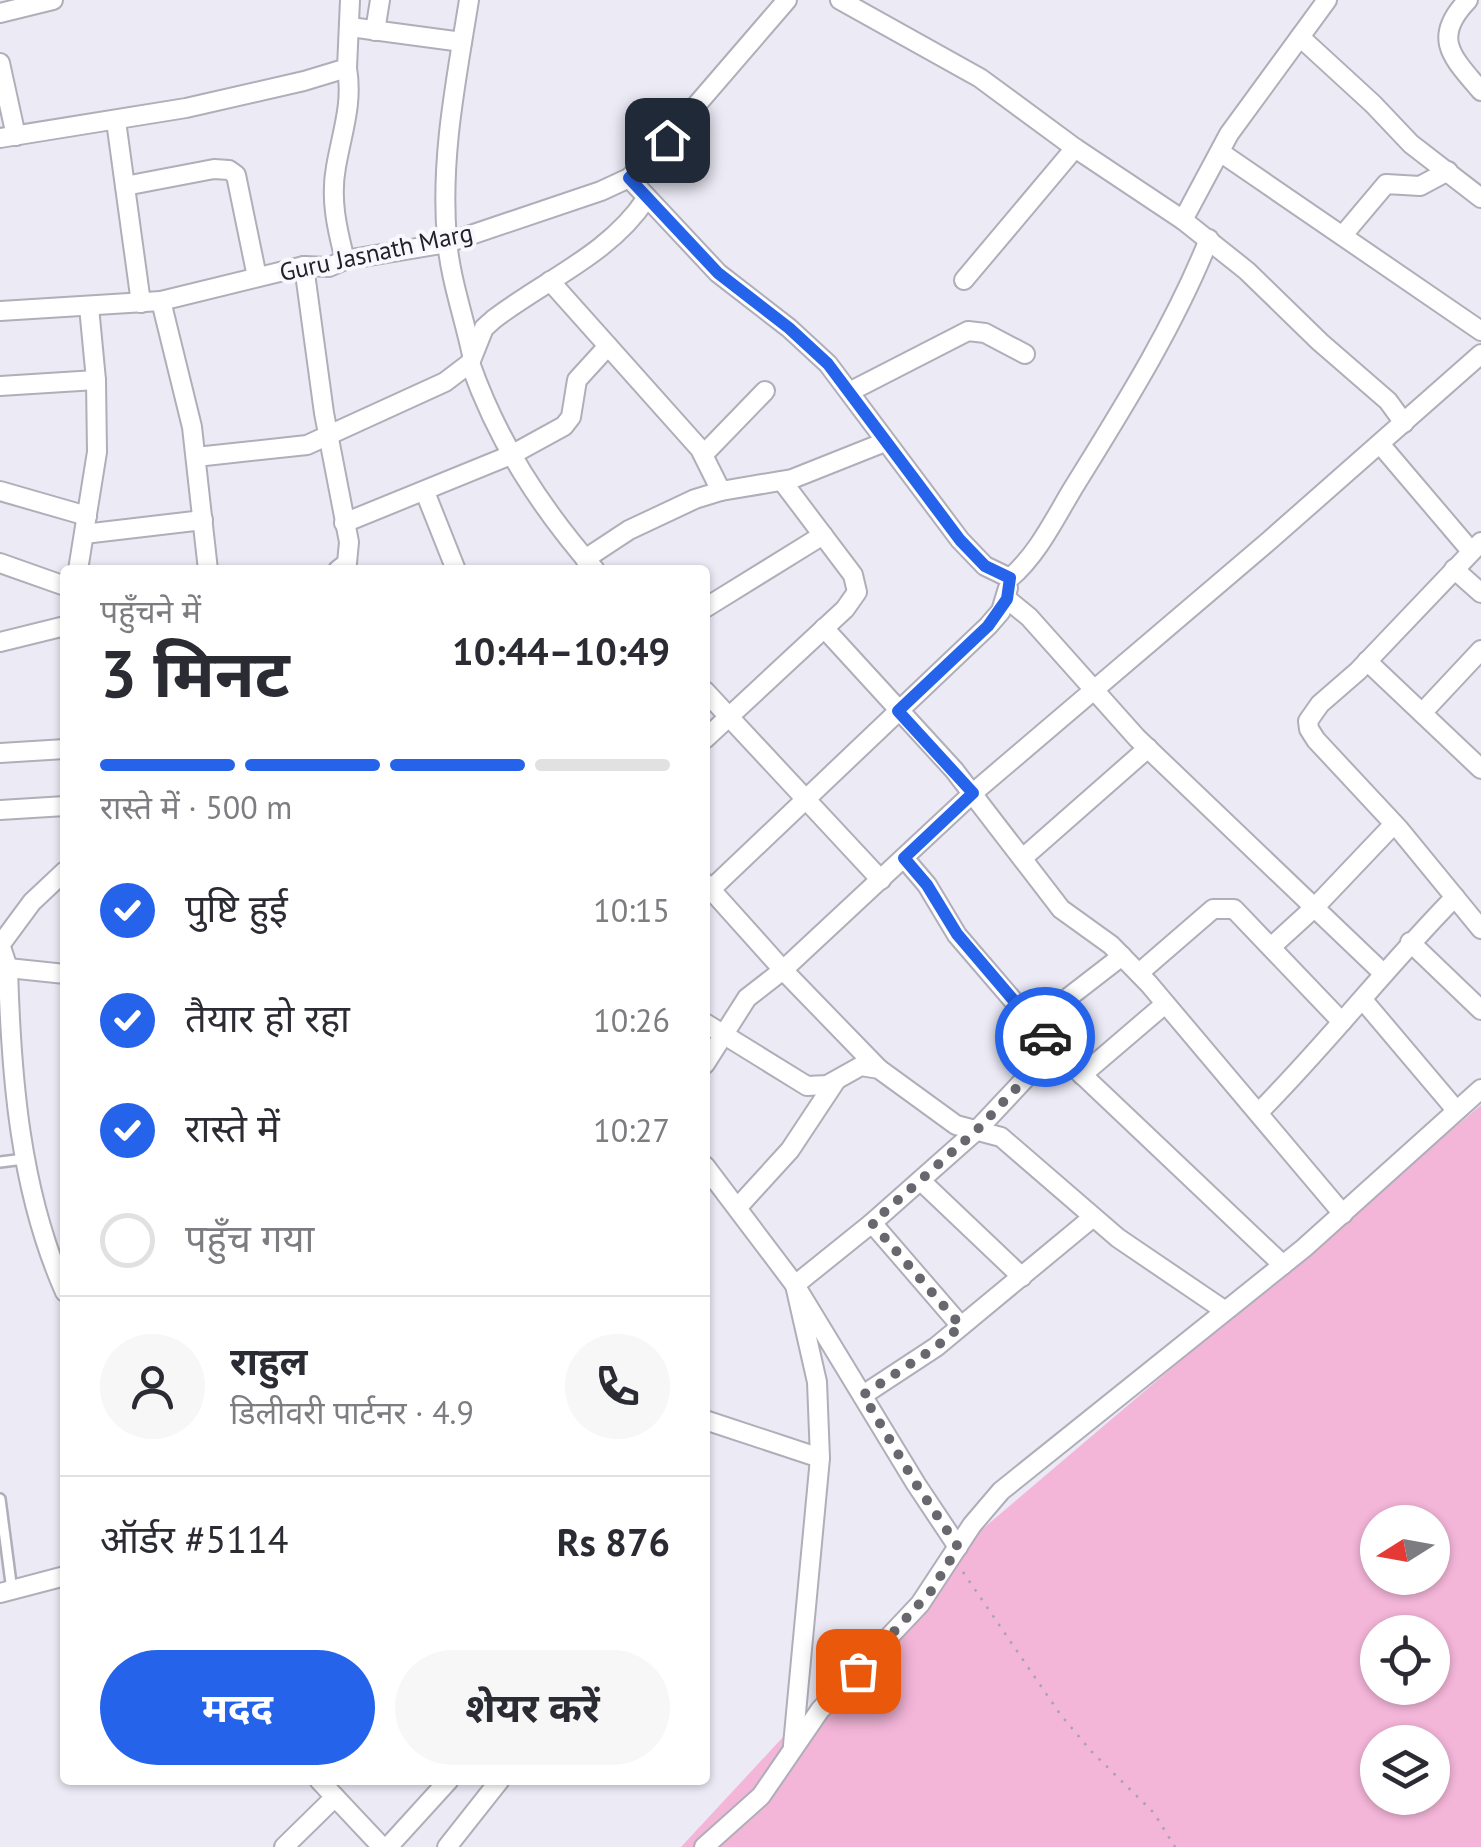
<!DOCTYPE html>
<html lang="hi">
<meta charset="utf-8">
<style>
body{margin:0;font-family:"PT Sans","Noto Sans Devanagari",sans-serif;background:#f7f7f7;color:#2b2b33;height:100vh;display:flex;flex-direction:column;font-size:38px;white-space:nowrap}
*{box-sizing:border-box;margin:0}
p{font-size:32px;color:#7c7c81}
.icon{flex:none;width:55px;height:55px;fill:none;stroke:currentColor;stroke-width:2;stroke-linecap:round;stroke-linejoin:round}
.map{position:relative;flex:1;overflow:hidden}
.sheet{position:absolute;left:60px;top:565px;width:650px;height:1220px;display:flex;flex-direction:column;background:#fff;border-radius:10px;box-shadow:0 2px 8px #0004}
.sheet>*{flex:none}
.needle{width:65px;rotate:259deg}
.buttons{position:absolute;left:1360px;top:1505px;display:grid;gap:20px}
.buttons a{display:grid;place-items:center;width:90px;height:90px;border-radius:50%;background:#fff;box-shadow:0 2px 8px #0004;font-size:50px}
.pin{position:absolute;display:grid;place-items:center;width:85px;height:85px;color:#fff;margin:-42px;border-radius:20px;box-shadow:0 5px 15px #0006}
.courier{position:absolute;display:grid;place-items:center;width:100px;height:100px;margin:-50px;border:8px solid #2563eb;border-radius:50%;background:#fff;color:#222;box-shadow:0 2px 12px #0007}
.overview em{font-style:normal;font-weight:700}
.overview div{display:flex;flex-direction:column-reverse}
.overview{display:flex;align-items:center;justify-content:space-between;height:170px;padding:0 40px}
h1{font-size:65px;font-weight:700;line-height:75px}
.bar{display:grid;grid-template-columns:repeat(4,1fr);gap:15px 10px;align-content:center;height:120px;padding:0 40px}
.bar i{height:12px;border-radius:8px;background:#e1e1e2}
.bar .on{background:#2563eb}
.bar p{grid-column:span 4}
.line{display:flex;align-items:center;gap:25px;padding:0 40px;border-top:2px solid #e1e1e2}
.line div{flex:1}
.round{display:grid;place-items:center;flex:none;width:105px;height:105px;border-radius:52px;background:#f7f7f7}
ol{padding:0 40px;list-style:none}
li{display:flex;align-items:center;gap:30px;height:110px}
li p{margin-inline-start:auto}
li .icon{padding:10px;border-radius:50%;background:#2563eb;color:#fff;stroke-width:4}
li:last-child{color:#7c7c81}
li i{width:55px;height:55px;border:5px solid #e1e1e2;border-radius:50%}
.button{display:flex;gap:20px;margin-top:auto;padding:20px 40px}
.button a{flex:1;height:115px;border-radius:60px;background:#2563eb;color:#fff;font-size:40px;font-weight:700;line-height:115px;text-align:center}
.button a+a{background:#f7f7f7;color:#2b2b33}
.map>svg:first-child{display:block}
.green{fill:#f3b5d8;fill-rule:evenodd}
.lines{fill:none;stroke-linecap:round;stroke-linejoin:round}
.service-casing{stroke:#afaeb9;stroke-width:14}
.minor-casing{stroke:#afaeb9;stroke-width:22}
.path{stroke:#a5a4ad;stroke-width:2.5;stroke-dasharray:2.5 8;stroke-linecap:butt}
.service{stroke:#fff;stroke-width:9}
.minor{stroke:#fff;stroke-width:18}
.done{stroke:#68676e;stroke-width:10;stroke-dasharray:0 18}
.route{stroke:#2563eb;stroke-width:12}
.labels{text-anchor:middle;stroke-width:8;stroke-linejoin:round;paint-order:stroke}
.street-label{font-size:25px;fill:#222125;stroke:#f9f8ff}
</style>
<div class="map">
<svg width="1481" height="1847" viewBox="0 0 1481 1847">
<rect width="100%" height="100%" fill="#ebeaf5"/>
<path class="green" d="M1481,1105V1847H681L952,1555ZM1378,1522H1432V1578H1378ZM1378,1632H1432V1688H1378ZM1378,1742H1432V1798H1378Z"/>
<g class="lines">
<defs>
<g id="service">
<polyline points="0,1162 24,1159"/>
<polyline points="0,1499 12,1591"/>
</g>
<g id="minor">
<path d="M469,0C456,81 440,158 447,240C450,278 464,317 472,355"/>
<polyline points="840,0 980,78 1075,148 1183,220 1247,271 1320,342 1388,401 1404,423"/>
<path d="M1468,0C1431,38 1452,57 1481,91"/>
<polyline points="0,13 53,0"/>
<polyline points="350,27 462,42"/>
<polyline points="375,31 380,0"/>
<polyline points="1300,37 1373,104 1411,144 1481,198"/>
<polyline points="0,63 16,136"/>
<polyline points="116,121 141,303"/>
<polyline points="0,138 186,108 304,81 347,68 350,0"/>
<polyline points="1220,152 1481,331"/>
<path d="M629,178L718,273L789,328L828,364L960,540L985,566L1010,578C1037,555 1054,520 1072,490C1122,409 1174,327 1209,239"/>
<polyline points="125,186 214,169 229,170 236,175 257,277"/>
<polyline points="1183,220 1229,134 1327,0"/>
<polyline points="1343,235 1386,184 1420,186 1448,171"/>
<path d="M345,260C337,229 330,199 336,167C342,132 353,104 347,68"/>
<polyline points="304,266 324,413 349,542 347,563 338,570"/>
<polyline points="964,280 1075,148"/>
<polyline points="550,281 700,449 721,491"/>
<polyline points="161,301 192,427 208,570"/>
<polyline points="0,311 161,301 304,266 329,267 345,260 447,243 601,191 629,178 650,159 787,0"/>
<path d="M470,363C498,442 540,507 595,570"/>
<polyline points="0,386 96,380"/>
<polyline points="851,391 968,331 985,333 1025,354"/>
<polyline points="1380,444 1471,551"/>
<polyline points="704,454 765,391"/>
<path d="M196,457L307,445L445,382L470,363L484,328L494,319C545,280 610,254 646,199"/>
<polyline points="0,491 87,516"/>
<polyline points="425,492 456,570"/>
<polyline points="344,523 511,455 564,426 571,417 577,380 608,346"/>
<polyline points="84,534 203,520"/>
<polyline points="1481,542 1358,671 1320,704 1308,721 1309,729 1316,740 1399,829 1481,929"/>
<polyline points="585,559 629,530 695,499 721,491 792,479 885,442"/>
<polyline points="0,563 65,586"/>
<polyline points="1454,569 1481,593"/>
<polyline points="78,570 97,452 96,380 89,307"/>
<polyline points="1007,599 1029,617 1137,738 1384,974"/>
<polyline points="705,608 823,535"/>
<polyline points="824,628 954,770 1061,909 1111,945 1149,984 1343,1214"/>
<polyline points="0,642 65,626"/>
<polyline points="1367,661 1481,769"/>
<polyline points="705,691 881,880"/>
<polyline points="1422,713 1481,650"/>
<polyline points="705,739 845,609 857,592 853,575 782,481"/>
<polyline points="0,753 65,749"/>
<polyline points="0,810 65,806"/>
<polyline points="1024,857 1148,748"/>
<polyline points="904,858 927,885 957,935 1054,1048 1283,1265"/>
<polyline points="705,883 783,970 879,1069"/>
<polyline points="705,895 988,626 1001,611 1008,588"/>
<polyline points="1410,942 1481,1010"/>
<path d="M0,944L8,968C11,1077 20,1191 65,1292"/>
<polyline points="1,944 32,902 65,871"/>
<polyline points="1271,947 1316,906 1394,824"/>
<polyline points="8,968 65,974"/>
<polyline points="1139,973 1213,909 1234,909 1342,1022"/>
<polyline points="1363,1000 1456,1110"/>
<polyline points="705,1023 807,1086 827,1085 861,1066 879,1069 956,1125 1001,1137 1118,1238 1224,1310"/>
<polyline points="1034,1024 1122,956"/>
<polyline points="705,1064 747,998 783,970 973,793 1270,540 1481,354"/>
<polyline points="1082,1075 1165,1004"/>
<path d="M1258,1113C1327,1044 1386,967 1455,897"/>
<polyline points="705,1166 795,1285 916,1484 958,1547"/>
<polyline points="921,1181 1022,1277"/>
<polyline points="738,1207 790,1150 835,1082"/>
<polyline points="872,1223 961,1326"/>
<polyline points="863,1395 936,1347 1092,1218"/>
<polyline points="705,1420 820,1458"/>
<polyline points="0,1593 65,1576"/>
<polyline points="793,1745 820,1458 817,1382 795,1285 872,1223 977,1130 1054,1048"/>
<polyline points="319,1780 382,1847"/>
<polyline points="284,1847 335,1797"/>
<polyline points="388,1847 449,1780"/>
<polyline points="447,1847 500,1780"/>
<polyline points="704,1847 761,1796 820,1710 920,1604 972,1525 1001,1491 1304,1248 1481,1089"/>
</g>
</defs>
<use href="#service" class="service-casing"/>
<use href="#minor" class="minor-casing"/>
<polyline class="path" points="963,1572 1060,1714 1091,1751 1154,1813 1175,1847"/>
<use href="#service" class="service"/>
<use href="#minor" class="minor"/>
</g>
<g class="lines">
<polyline class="done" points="858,1671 932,1590 958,1547 916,1484 863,1395 936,1347 961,1326 872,1223 977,1130 1054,1048 1045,1037"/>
<polyline class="route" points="667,140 629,178 718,273 789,328 828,364 960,540 985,566 1010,578 1007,599 988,626 898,711 973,793 904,858 927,885 957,934 1045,1037"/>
</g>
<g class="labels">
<g class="street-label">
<text transform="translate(376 252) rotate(-12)" y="9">Guru Jasnath Marg</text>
</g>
</g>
</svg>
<div class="buttons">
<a><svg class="needle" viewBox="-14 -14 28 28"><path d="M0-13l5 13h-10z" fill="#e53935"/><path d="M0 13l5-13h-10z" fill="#7c7c81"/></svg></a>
<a><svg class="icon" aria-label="locate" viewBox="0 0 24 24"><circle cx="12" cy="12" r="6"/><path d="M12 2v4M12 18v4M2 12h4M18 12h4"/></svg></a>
<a><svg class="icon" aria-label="layers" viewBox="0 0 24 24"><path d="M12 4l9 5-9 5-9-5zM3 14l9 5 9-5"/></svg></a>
</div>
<div class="pin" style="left:858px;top:1671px;background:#ea580c"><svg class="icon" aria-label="bag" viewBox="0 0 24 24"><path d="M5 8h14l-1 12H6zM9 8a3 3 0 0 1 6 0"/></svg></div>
<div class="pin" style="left:667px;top:140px;background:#1f2937"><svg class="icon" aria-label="home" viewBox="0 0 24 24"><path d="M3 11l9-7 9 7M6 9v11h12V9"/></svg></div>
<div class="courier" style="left:1045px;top:1037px"><svg class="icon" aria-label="car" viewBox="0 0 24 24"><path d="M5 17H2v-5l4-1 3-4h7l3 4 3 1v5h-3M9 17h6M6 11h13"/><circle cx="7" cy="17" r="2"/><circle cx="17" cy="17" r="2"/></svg></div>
<section class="sheet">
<div class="overview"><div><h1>3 मिनट</h1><p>पहुँचने में</p></div><em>10:44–10:49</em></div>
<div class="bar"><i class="on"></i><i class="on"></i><i class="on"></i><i></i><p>रास्ते में · 500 m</p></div>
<ol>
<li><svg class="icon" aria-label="check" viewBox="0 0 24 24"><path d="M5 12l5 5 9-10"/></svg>पुष्टि हुई<p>10:15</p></li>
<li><svg class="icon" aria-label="check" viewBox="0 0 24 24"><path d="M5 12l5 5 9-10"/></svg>तैयार हो रहा<p>10:26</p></li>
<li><svg class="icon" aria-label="check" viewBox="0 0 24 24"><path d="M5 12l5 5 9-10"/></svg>रास्ते में<p>10:27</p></li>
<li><i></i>पहुँच गया</li>
</ol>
<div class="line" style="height:180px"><a class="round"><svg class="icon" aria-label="person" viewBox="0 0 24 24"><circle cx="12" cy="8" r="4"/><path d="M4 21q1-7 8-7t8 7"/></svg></a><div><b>राहुल</b><p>डिलीवरी पार्टनर · 4.9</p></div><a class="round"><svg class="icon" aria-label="phone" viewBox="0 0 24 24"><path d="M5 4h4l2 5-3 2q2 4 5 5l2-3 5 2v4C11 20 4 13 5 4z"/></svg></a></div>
<div class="line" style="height:130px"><div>ऑर्डर #5114</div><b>Rs 876</b></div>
<div class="button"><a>मदद</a><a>शेयर करें</a></div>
</section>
</div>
